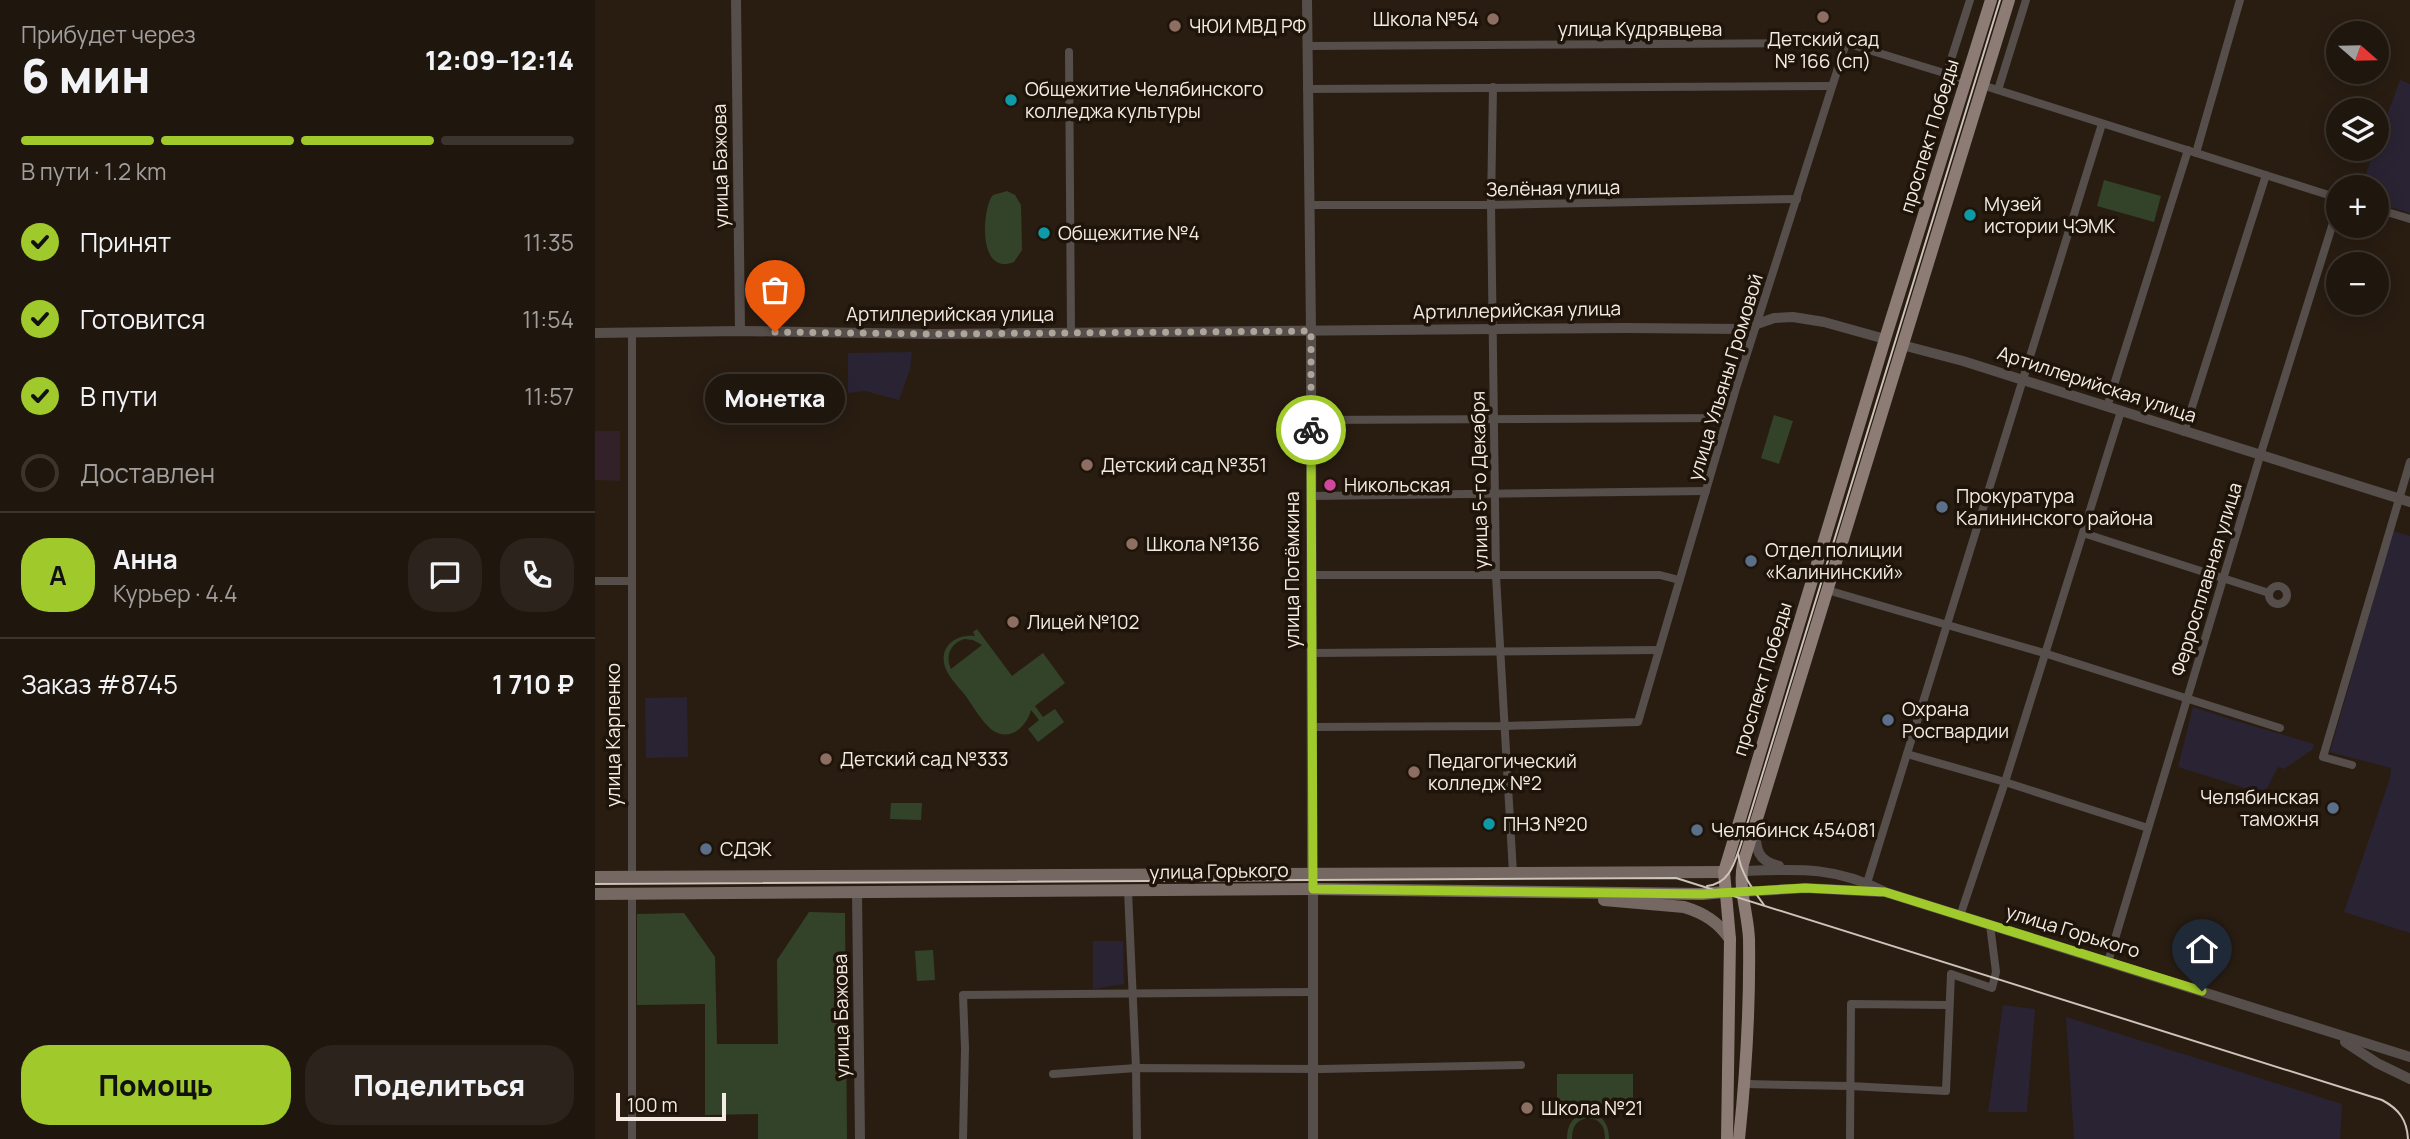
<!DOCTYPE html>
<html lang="ru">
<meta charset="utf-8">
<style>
body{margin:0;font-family:Manrope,sans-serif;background:#2c231c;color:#f1f3f6;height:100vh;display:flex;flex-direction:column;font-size:26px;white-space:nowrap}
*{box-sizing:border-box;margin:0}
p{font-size:23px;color:#a19f9e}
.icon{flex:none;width:38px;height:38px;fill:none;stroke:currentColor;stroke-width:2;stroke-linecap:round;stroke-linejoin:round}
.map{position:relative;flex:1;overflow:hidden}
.sheet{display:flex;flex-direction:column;background:#1f160e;width:595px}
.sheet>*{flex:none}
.needle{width:46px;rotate:110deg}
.tools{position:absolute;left:1731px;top:21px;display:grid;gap:14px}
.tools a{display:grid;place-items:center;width:63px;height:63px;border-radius:50%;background:#1f160e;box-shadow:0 4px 18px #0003,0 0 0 2px #3c352e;font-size:35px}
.scale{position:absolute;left:21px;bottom:18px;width:110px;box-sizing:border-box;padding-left:7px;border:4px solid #f4ece4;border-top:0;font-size:19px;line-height:24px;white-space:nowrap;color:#f4ece4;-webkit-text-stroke:5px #1f1409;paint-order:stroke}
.pin{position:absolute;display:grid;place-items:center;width:60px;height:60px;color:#fff;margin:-72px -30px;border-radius:50% 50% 50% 0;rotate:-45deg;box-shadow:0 0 7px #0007}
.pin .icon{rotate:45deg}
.courier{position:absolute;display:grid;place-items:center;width:70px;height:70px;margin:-35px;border:5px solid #a0c92b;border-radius:50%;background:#fff;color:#222;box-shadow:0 2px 9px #0007}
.bubble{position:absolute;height:49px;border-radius:24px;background:#1f160e;box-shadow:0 4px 18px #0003,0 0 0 2px #3c352e;font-size:23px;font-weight:800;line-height:49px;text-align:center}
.headline em{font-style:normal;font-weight:800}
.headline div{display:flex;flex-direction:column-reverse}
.headline{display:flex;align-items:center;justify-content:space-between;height:119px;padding:0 21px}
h1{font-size:46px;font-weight:800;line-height:52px}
.bar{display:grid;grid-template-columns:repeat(4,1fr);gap:10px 7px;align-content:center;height:84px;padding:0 21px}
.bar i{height:9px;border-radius:5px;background:#3c352e}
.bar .active{background:#a0c92b}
.bar p{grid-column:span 4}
.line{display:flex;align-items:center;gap:18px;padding:0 21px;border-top:2px solid #3c352e}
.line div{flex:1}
.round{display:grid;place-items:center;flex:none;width:74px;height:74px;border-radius:28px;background:#2c231c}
ol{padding:0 21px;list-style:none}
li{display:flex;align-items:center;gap:21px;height:77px}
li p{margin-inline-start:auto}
li .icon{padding:7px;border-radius:50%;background:#a0c92b;color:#111;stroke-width:4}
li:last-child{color:#a19f9e}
li i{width:38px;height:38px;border:4px solid #3c352e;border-radius:50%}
.cta{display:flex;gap:14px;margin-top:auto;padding:14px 21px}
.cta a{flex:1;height:80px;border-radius:28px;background:#a0c92b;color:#111;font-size:28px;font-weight:800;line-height:80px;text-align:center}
.cta a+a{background:#2c231c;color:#f1f3f6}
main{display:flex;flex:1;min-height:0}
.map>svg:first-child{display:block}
.industrial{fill:#2a2333}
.medical{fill:#322128}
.green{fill:#334329;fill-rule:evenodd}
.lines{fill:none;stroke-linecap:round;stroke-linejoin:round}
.minor{stroke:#564e4b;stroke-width:8}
.tertiary{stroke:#564e4b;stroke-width:10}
.secondary{stroke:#756862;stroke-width:12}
.primary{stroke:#8c7c75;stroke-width:12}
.tram{stroke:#ccc3bb;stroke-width:2}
.done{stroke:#ada49a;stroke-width:7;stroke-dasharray:0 12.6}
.route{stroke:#a0c92b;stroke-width:9}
.education-dot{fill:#8d6e63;stroke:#1f1409;stroke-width:2.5}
.culture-dot{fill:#0f9aa8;stroke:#1f1409;stroke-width:2.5}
.hotel-dot{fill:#d1479c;stroke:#1f1409;stroke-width:2.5}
.service-dot{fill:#5c6f8a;stroke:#1f1409;stroke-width:2.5}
.labels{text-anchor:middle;stroke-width:7;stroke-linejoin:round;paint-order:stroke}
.poi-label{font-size:19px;fill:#f4ece4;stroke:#1f1409;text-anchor:start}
.street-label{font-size:19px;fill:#f4ece4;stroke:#1f1409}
</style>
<main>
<section class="sheet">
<div class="headline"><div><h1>6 мин</h1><p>Прибудет через</p></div><em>12:09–12:14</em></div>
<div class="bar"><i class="active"></i><i class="active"></i><i class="active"></i><i></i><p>В пути · 1.2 km</p></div>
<ol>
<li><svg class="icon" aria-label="check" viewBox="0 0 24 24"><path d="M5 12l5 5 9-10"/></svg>Принят<p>11:35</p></li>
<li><svg class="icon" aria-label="check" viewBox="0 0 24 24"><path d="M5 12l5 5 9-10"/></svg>Готовится<p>11:54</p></li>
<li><svg class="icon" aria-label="check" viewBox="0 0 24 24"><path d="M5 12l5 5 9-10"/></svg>В пути<p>11:57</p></li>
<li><i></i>Доставлен</li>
</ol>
<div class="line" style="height:126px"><b class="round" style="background:#a0c92b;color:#111">А</b><div><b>Анна</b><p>Курьер · 4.4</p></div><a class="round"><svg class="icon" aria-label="chat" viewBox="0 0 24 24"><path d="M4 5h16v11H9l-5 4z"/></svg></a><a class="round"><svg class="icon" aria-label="phone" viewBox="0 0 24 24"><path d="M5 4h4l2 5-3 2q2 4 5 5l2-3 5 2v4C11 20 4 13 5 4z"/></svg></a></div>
<div class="line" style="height:91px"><div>Заказ #8745</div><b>1 710 ₽</b></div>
<div class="cta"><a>Помощь</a><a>Поделиться</a></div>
</section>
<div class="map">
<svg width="1815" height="1139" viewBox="0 0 1815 1139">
<rect width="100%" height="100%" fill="#291d12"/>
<g class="industrial">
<polygon points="1805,80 1815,84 1815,213 1782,203 1782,187 1766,187"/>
<polygon points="317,352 315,369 304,400 270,391 253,393 253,353"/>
<polygon points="1798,531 1815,536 1815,933 1749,912 1795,778 1796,768 1735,752"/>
<polygon points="92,697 93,757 51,758 50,698"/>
<polygon points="1598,707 1638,720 1719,744 1717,750 1689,769 1683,767 1669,794 1583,767"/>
<polygon points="528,941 529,984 498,989 498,941"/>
<polygon points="1408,1005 1440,1009 1432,1112 1393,1112"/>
<polygon points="1471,1017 1747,1104 1745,1139 1479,1139"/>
</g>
<polygon class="medical" points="0,431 25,431 25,481 0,480"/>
<g class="green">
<polygon points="1509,180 1566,196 1559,222 1502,206"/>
<path d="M412,191L420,195L426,205L427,250L419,262C382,277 387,207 398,195Z"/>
<polygon points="1179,415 1198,421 1184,464 1166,458"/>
<path d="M382,629L417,676L448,653L470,683L440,706L448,717L460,709L469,722L443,742L433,729L444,720L436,710C432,726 415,743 397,730C386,721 378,706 370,695C363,686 351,675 349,663C346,644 363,634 380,636L378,632ZM369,639L378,640L387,645L356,669C350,656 355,644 369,639Z"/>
<polygon points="296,803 327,803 326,820 295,819"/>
<polygon points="214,912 250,913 252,1139 163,1139 163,1114 110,1115 110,1004 42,1005 42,914 89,913 120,957 122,1044 183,1044 182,960"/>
<polygon points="338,950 340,980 322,981 320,951"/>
<path d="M1038,1074V1112H995C1008,1116 1014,1124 1014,1139H1010C1010,1127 1006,1119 993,1118C981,1120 977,1127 977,1139H972C972,1124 978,1116 992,1112H962V1074Z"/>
</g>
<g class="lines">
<g class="minor">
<polyline points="712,46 1251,43 1372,80"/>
<polyline points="474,52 476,333"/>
<polyline points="1352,72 1375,0"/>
<polyline points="1387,85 1743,198"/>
<polyline points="898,87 896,205 901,576 918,873"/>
<polyline points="712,89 1236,86"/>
<polyline points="1403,90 1431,0"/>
<polyline points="1601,153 1645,0"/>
<polyline points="714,205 896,205 1202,199"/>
<polyline points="1782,209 1815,219"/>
<polyline points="1512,407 1593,150"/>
<polyline points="716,420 1132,418"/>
<polyline points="1589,432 1671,175"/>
<polyline points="717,496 1111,491"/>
<polyline points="1488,533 1674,593"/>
<polyline points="717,575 1065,575 1084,580"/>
<polyline points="0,581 37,581"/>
<circle cx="1683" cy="595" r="9"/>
<polyline points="1232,590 1449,653 1685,728"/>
<polyline points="717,653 1064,650"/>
<polyline points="717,727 910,726 1043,722 1141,388 1251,43"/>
<polyline points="1312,754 1410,782 1553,828"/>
<polyline points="1757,765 1728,757 1815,462"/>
<polyline points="37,877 37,332"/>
<polyline points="1272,883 1507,124"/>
<polyline points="533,891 541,1068 542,1139"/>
<polyline points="1365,916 1410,782 1526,411"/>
<polyline points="1513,962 1665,456 1743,207"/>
<polyline points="458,1074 541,1068 725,1069 926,1065"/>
<polyline points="1150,1084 1255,1086 1351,1091 1356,974 1397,988 1401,972 1395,925"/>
<polyline points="37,1139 37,894"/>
<polyline points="368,1139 370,1048 368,995 718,992"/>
<polyline points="1255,1139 1256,1004 1353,1005"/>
</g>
<g class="tertiary">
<polyline points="141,0 145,331"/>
<polyline points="712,0 716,331 717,873"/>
<polyline points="0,333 145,331 337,334 1030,328 1148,329 1179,318 1198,317 1229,322 1290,339"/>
<polyline points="1307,345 1368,361 1815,502"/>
<path d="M1160,829C1161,849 1162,861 1184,866"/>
<path d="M1147,871C1202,869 1240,866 1290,892L1815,1057"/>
<polyline points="718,889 718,1139"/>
<polyline points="262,892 265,1139"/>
<polyline points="1148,892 1211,888 1285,892"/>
<polyline points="1750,1042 1782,1063 1815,1079"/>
</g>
<g class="secondary">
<polyline points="0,877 1129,872"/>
<polyline points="0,894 718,889 1107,894 1129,892"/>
<path d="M1009,900L1089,907C1109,913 1123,922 1135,939"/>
</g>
<g class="primary">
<polyline points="1132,1139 1135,939 1129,872 1290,339 1396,0"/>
<path d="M1144,1139C1151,1073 1155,1005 1154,939C1153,914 1143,888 1148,864L1414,0"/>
</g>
<g class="tram">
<path d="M1143,853C1145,872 1158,890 1169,905"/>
<path d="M0,884L1081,878L1787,1100C1804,1109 1812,1120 1813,1139"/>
<path d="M1112,886C1135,883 1139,864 1146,844L1405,0"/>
</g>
</g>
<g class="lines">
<polyline class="done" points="180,332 337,334 716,331 716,430"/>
<polyline class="route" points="716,430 718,889 1107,894 1210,888 1290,892 1607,991"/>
</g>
<g class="education-dot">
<circle cx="1228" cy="17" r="7"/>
<circle cx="898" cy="19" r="7"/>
<circle cx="580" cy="26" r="7"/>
<circle cx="492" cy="465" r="7"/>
<circle cx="537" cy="544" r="7"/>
<circle cx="418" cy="622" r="7"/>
<circle cx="231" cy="759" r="7"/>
<circle cx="819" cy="772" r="7"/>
<circle cx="932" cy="1108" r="7"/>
</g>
<g class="culture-dot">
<circle cx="416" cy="100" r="7"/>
<circle cx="1375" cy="215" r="7"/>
<circle cx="449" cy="233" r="7"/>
<circle cx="894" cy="824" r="7"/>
</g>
<circle class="hotel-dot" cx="735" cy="485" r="7"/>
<g class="service-dot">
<circle cx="1347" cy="507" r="7"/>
<circle cx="1156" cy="561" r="7"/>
<circle cx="1293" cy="720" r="7"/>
<circle cx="1738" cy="808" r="7"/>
<circle cx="1102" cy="830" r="7"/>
<circle cx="111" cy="849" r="7"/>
</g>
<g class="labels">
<g class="poi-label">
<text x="884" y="26" text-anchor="end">Школа №54</text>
<text x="594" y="33">ЧЮИ МВД РФ</text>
<text x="1228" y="46" text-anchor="middle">Детский сад<tspan x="1228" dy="22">№ 166 (сп)</tspan></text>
<text x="430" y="96">Общежитие Челябинского<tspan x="430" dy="22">колледжа культуры</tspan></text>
<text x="1389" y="211">Музей<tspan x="1389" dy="22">истории ЧЭМК</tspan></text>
<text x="463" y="240">Общежитие №4</text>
<text x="506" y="472">Детский сад №351</text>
<text x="749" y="492">Никольская</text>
<text x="1361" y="503">Прокуратура<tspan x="1361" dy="22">Калининского района</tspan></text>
<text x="551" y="551">Школа №136</text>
<text x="1170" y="557">Отдел полиции<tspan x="1170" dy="22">«Калининский»</tspan></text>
<text x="432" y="629">Лицей №102</text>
<text x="1307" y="716">Охрана<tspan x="1307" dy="22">Росгвардии</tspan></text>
<text x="245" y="766">Детский сад №333</text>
<text x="833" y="768">Педагогический<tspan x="833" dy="22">колледж №2</tspan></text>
<text x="1724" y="804" text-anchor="end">Челябинская<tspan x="1724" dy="22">таможня</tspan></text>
<text x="908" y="831">ПНЗ №20</text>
<text x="1116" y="837">Челябинск 454081</text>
<text x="125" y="856">СДЭК</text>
<text x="946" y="1115">Школа №21</text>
</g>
<g class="street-label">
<text x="1045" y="36">улица Кудрявцева</text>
<text transform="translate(1334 136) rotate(-73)" y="7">проспект Победы</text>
<text transform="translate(125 166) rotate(-91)" y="7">улица Бажова</text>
<text transform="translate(958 188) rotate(-1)" y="7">Зелёная улица</text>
<text transform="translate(922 310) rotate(-1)" y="7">Артиллерийская улица</text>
<text x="355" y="321">Артиллерийская улица</text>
<text transform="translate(1130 377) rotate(-73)" y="7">улица Ульяны Громовой</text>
<text transform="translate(1502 384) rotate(18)" y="7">Артиллерийская улица</text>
<text transform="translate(884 480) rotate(-91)" y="7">улица 5-го Декабря</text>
<text transform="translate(697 570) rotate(-90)" y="7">улица Потёмкина</text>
<text transform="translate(1611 579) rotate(-73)" y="7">Ферросплавная улица</text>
<text transform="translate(1167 679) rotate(-73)" y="7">проспект Победы</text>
<text transform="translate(18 735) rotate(-90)" y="7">улица Карпенко</text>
<text transform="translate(624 871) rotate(-1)" y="7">улица Горького</text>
<text transform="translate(1478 931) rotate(17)" y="7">улица Горького</text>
<text transform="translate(246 1016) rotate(-91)" y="7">улица Бажова</text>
</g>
</g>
</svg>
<div class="tools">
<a><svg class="needle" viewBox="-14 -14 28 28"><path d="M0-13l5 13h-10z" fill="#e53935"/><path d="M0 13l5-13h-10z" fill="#a19f9e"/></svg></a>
<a><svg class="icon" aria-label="layers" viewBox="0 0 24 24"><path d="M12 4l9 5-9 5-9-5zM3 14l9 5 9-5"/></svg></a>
<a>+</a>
<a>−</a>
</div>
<div class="scale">100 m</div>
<div class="pin" style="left:180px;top:332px;background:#ea580c"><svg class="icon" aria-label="bag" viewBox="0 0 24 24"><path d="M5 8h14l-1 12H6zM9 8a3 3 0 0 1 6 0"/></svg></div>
<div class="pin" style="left:1607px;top:991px;background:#1f2937"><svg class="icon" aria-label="home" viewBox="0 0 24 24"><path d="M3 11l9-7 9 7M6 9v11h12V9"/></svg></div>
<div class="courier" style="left:716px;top:430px"><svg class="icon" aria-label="bike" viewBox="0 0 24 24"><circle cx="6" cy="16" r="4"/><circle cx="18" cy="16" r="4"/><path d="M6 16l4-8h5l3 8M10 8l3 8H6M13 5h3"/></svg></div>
<div class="bubble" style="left:110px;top:374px;width:140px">Монетка</div>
</div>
</main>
